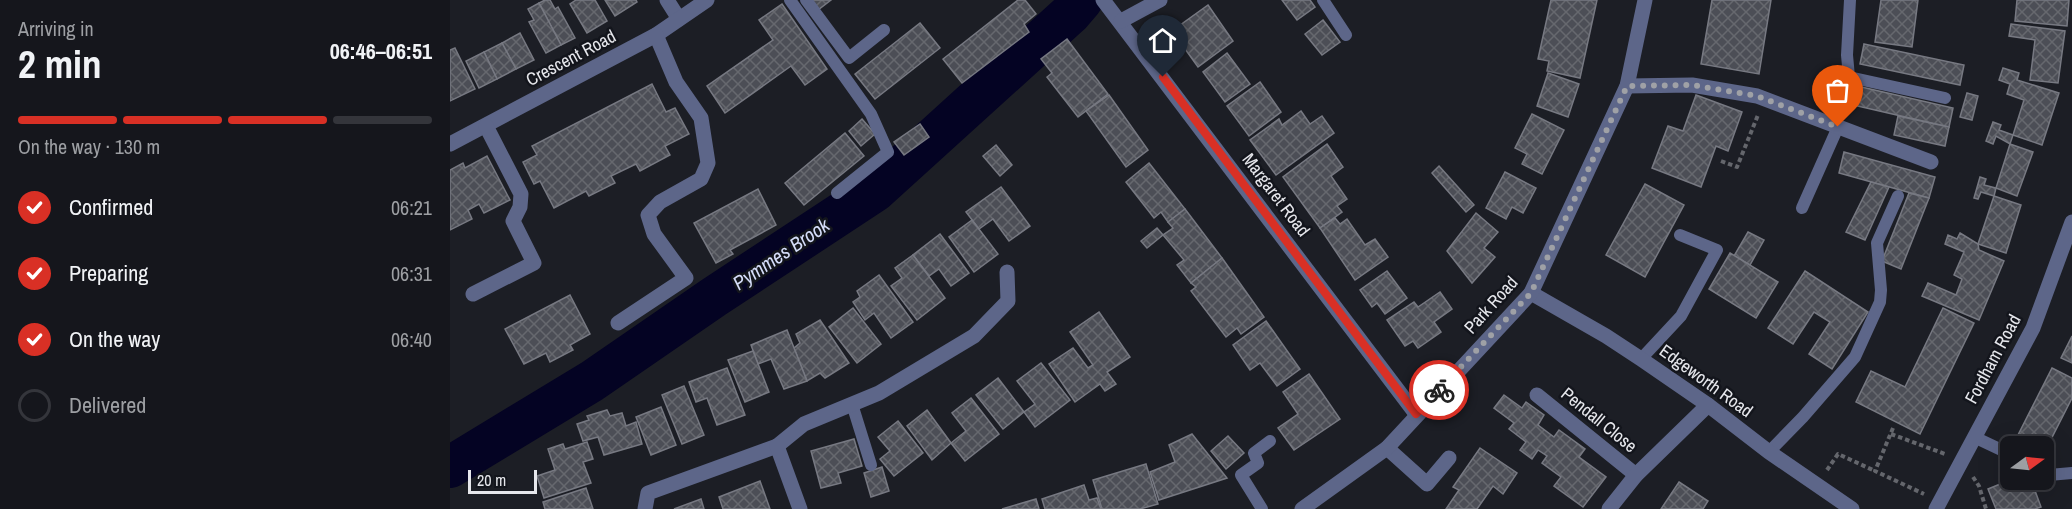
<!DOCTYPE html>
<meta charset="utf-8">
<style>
body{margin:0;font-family:"Archivo Narrow",sans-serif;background:#1e1f25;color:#f1f3f6;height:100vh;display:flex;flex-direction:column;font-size:22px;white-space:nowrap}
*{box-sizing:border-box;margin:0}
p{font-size:20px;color:#9d9fa3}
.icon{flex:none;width:33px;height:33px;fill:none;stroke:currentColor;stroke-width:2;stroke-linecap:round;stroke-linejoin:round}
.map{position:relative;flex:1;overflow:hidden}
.panel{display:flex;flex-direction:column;background:#15161c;width:450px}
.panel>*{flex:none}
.needle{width:39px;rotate:75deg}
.controls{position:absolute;left:1550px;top:436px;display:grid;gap:12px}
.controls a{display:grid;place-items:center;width:54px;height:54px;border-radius:9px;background:#15161c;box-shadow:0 6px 24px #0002,0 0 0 2px #34353b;font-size:30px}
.scale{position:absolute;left:18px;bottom:15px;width:69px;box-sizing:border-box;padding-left:6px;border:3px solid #e6e7ec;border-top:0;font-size:16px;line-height:21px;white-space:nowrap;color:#e6e7ec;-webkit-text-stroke:4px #13151c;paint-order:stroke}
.pin{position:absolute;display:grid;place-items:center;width:51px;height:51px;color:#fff;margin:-62px -26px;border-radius:50% 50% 50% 0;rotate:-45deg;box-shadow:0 0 6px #0007}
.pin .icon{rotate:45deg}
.courier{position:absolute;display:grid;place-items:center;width:60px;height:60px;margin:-30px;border:4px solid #d93025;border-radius:50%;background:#fff;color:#222;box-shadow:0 2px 8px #0007}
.overview em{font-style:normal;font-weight:700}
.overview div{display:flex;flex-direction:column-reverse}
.overview{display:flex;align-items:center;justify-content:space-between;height:102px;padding:0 18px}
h1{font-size:39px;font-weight:700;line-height:45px}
.bar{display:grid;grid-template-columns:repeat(4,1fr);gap:9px 6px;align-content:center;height:72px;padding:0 18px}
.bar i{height:8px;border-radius:4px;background:#34353b}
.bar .active{background:#d93025}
.bar p{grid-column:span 4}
ol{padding:0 18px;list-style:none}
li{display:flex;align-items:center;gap:18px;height:66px}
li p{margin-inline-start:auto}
li .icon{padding:6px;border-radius:50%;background:#d93025;color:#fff;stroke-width:4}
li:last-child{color:#9d9fa3}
li i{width:33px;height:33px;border:3px solid #34353b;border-radius:50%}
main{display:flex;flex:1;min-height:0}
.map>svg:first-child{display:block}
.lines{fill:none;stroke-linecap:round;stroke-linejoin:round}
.river{stroke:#040323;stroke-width:42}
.building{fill:url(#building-cross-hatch);stroke:#777982;stroke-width:1.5}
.path{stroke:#64666c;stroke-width:4;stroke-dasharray:4.5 3;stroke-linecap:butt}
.lane{stroke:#5d6689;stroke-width:12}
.street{stroke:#5d6689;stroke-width:15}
.done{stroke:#9fa1a6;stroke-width:6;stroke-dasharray:0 10.8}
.route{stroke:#d93025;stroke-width:8}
.labels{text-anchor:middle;stroke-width:5;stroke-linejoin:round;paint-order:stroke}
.street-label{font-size:18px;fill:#e6e7ec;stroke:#13151c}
.water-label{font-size:20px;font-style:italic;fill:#d5ddf9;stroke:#13151c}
</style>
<main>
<section class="panel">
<div class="overview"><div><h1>2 min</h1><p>Arriving in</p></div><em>06:46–06:51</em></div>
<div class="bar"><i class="active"></i><i class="active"></i><i class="active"></i><i></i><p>On the way · 130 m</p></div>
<ol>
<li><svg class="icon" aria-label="check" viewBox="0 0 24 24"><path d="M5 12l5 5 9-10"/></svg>Confirmed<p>06:21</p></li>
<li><svg class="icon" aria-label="check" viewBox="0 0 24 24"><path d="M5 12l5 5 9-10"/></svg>Preparing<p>06:31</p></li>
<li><svg class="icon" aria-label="check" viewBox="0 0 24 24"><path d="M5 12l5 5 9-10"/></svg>On the way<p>06:40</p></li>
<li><i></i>Delivered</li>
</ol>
</section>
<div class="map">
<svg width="1622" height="509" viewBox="0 0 1622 509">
<defs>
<pattern id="building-cross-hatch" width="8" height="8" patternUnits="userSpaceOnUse" patternTransform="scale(1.5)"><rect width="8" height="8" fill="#4c4e56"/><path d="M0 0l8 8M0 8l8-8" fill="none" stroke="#66686e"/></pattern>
</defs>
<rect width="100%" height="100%" fill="#1c1e25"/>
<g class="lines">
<polyline class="river" points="0,467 142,381 264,297 425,191 620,14 632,0"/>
</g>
<g class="building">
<polygon points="95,0 100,0 105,9 108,7 125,38 111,45 89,3"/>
<polygon points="126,0 145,0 157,21 137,33 120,4"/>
<polygon points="155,0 186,0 187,2 165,16"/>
<polygon points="360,0 381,0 368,10"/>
<polygon points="568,0 575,0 586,14 574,24 579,32 512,83 493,59"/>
<polygon points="832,0 860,0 865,7 847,20"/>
<polygon points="1101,0 1147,0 1130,78 1097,71 1099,61 1088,59"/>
<polygon points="1262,0 1321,0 1309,74 1251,64"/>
<polygon points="1431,0 1468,0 1462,47 1425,42"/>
<polygon points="1567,0 1619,0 1617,26 1565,21"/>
<polygon points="89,3 111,45 96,53 79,22 84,20 78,9"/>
<polygon points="332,4 377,69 355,85 341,66 275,113 257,86 323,40 309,20"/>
<polygon points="758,5 783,41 748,67 722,31"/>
<polygon points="873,20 890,42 872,55 855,34"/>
<polygon points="470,23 490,48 425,99 405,74"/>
<polygon points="1561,24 1615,31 1608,83 1580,80 1585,40 1559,36"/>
<polygon points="70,33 84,60 66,69 52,43"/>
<polygon points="617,39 658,94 628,117 597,77 602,73 591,59"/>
<polygon points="52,43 66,69 47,79 34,52"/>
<polygon points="1414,44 1514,65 1510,85 1410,64"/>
<polygon points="5,48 25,89 0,101 0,50"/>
<polygon points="34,52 47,79 29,88 16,61"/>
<polygon points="777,53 800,84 775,102 753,72"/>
<polygon points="1553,68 1569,73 1567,80 1609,93 1592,145 1563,135 1574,100 1557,94 1560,84 1549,80"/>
<polygon points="1098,73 1129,84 1118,117 1087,106"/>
<polygon points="810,82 831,112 799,136 777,106"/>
<polygon points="1394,83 1503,108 1499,127 1390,102"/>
<polygon points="202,84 216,112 225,108 239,134 215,146 220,155 190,171 186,164 161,176 165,183 139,196 136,191 104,208 90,181 84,184 73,162 87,155 82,146"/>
<polygon points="1517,93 1528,96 1522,120 1510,117"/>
<polygon points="659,95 698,150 676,167 636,111"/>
<polygon points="1246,95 1292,112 1278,151 1266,146 1251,187 1202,168 1218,126 1233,131"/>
<polygon points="851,111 860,124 872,116 884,133 826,175 800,140 829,119 832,125"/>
<polygon points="1082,114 1114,130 1092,174 1072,164 1077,154 1065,148"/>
<polygon points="1448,116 1499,127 1495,146 1444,135"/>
<polygon points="412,119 425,134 411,146 399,131"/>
<polygon points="1543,122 1551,125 1549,130 1563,135 1560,144 1546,136 1543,144 1536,141"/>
<polygon points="470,124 479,137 454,155 444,142"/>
<polygon points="395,133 414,156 354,205 335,183"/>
<polygon points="877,144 893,167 881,176 897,199 887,206 892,212 870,228 833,177"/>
<polygon points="1560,144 1583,152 1567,196 1546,188"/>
<polygon points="546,145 562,165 550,176 533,156"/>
<polygon points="1394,152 1485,177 1479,198 1389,173"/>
<polygon points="37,156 60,200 34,213 29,204 18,210 22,219 0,230 0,170 13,163 15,168"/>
<polygon points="699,163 735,209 718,222 711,212 704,218 676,182"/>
<polygon points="989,166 1024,205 1016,212 982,173"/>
<polygon points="1055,172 1086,188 1073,213 1062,207 1056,219 1036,208"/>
<polygon points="1530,177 1536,179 1534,185 1546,188 1544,196 1531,192 1528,199 1524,198"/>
<polygon points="1421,182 1439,187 1415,240 1396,232"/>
<polygon points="1195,184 1234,205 1195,277 1156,255"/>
<polygon points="551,187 580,226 559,241 543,219 529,229 516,212"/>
<polygon points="308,189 326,225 280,250 283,254 266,263 244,223"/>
<polygon points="1459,193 1479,198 1451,269 1432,261"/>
<polygon points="1544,196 1571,205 1556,253 1528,244"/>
<polygon points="735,209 772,258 741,283 727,265 734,260 713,235 723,228 718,222"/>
<polygon points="1026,213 1048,232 1034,248 1045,257 1022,283 997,251"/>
<polygon points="885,218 890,224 897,219 915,245 925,239 938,257 905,280 870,228"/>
<polygon points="522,220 548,254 524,272 499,237"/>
<polygon points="707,228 713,235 697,248 691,241"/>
<polygon points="1298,232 1314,240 1300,265 1284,256"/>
<polygon points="1510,233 1528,244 1529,250 1554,261 1529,320 1472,296 1478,283 1506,295 1512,279 1504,275 1514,252 1495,244 1498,235 1507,239"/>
<polygon points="490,234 519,273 501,286 489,269 479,276 463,255"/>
<polygon points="1280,253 1328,282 1306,318 1259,289"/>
<polygon points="463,255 495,298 467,320 441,286 452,278 445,268"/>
<polygon points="772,258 814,317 791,334 787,328 776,337 741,291 746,287 741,283"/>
<polygon points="937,271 957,298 935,314 927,303 922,307 910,290"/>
<polygon points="1355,271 1418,312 1382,369 1359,354 1380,322 1364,312 1343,344 1318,328"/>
<polygon points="429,275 463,322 441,338 424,313 415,320 403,302 410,297 407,291"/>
<polygon points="990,292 1002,309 984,322 991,332 968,348 963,341 955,346 937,320 964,302 968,307"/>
<polygon points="120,295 140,334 120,345 123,350 100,362 96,353 74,364 55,329"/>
<polygon points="403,308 431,344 407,363 379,327"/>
<polygon points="1493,308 1524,323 1470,434 1406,402 1421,371 1455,387"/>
<polygon points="649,312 680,357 657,372 666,384 655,391 650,384 625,402 599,364 623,348 638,368 643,365 620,332"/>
<polygon points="370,320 399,363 375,378 370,373 357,381 344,348 350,343 346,334"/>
<polygon points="816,321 850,369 827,386 810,363 800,370 783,345"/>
<polygon points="337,330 357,381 334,389 321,359 308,364 301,345"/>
<polygon points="1622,336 1622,363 1611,358"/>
<polygon points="303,351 319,392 295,402 278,360"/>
<polygon points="591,363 620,400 585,427 574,412 585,404 567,381"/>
<polygon points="277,368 295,415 267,425 257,398 246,402 239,382"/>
<polygon points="1602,368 1622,378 1622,398 1595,451 1593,447 1587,447 1567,437"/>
<polygon points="859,374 890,419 844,450 828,428 848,414 833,392"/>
<polygon points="548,378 574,412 553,429 526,395"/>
<polygon points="234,386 254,435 232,444 212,395"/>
<polygon points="1054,395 1072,408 1076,402 1094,415 1088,425 1104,437 1109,430 1135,449 1129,457 1156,477 1133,507 1104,486 1111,477 1092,463 1097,456 1088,450 1082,459 1070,450 1076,442 1059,429 1064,423 1044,408"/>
<polygon points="521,398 549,434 515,461 501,443 516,431 502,413"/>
<polygon points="211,407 226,445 201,455 186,417"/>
<polygon points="157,410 160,416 172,413 176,426 186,422 192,444 154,455 148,437 133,441 127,424 139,420 137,416"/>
<polygon points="477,410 501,443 482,460 457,426"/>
<polygon points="448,421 473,453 444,476 430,459 440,451 428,437"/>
<polygon points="742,434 777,478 709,500 700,472 725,462 719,445"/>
<polygon points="778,436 794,453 776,469 761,451"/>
<polygon points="404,439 412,466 388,473 391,483 371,488 361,451"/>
<polygon points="137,442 143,459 133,462 141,483 94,498 87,476 105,470 98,449 113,444 115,449"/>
<polygon points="1030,448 1067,473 1053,494 1043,486 1027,509 996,509 1009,490 1003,487"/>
<polygon points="696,464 708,504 690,509 652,509 643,480"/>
<polygon points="432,467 439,491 421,497 414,473"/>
<polygon points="1560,480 1571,480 1576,490 1584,488 1591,507 1585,509 1546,509 1538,489"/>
<polygon points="310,481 320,509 273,509 269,497"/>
<polygon points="1229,482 1258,501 1253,509 1211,509"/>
<polygon points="634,485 639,500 647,498 651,509 595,509 592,499"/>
<polygon points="136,488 143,509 95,509 93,502"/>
<polygon points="251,499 254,509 224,509"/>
<polygon points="586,499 589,509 552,509"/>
</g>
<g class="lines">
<g class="path">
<polyline points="1271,161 1287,167 1308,115"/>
<polyline points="1443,428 1425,471 1474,494"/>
<polyline points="1441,434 1495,454"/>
<polyline points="1377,470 1388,454 1425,471"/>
<polyline points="1523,477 1529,486 1536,509"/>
</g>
<g class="lane">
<polyline points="340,0 421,114 438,152 387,193"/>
<polyline points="356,0 399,58 434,30"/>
<polyline points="873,0 896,35"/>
<polyline points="1400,0 1397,55 1399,77 1495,98"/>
<polyline points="1352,208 1388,127"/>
<polyline points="1191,359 1231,316 1267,250 1230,235"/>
<polyline points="402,404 421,465"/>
<polyline points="1524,437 1560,454"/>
<polyline points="1319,452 1353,417 1405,357 1430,302 1431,290 1427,243 1448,196"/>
<polyline points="1593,472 1599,475 1622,473"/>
<polyline points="812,509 791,475 808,463 804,453 820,441"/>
</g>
<g class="street">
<polyline points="217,0 229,19"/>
<polyline points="653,0 966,414"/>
<polyline points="671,21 710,0"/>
<polyline points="1177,86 1242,85 1307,96 1481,162"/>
<polyline points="0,144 206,35 257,0"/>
<polyline points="1081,293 1156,336 1191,359 1258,405 1319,452 1402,509"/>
<polyline points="23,294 84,263 63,221 70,207 71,194 36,126"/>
<polyline points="168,323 236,278 204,234 198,215 210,202 251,179 258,163 251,118 226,82 206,35"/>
<polyline points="1087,395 1186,475"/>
<polyline points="937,448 977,484 999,458"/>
<polyline points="195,509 198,493 327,446"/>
<polyline points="350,509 327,446 354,424 429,393 524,336 558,301 557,272"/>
<polyline points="852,509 937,448 1081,293 1177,86 1195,0"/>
<polyline points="1159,509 1186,475 1258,405"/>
<polyline points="1486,509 1583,328 1622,222"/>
</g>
</g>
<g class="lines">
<polyline class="done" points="989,390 1081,293 1177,86 1242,85 1307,96 1388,127"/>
<polyline class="route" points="713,77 966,414 989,390"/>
</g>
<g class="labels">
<g class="street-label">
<text transform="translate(121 58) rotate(-28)" y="6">Crescent Road</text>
<text transform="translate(826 195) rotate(53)" y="6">Margaret Road</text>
<text transform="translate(1041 305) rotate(-48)" y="6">Park Road</text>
<text transform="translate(1543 359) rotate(-62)" y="6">Fordham Road</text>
<text transform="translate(1256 381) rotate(36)" y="6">Edgeworth Road</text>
<text transform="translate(1149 420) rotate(39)" y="6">Pendall Close</text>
</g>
<g class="water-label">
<text transform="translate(331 254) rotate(-34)" y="7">Pymmes Brook</text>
</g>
</g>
</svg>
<div class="controls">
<a><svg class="needle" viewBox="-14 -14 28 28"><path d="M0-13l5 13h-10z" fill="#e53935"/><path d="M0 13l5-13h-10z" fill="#9d9fa3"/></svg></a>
</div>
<div class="scale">20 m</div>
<div class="pin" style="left:1388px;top:127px;background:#ea580c"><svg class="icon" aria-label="bag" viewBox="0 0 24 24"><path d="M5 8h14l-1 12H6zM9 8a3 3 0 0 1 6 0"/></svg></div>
<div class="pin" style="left:713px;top:77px;background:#1f2937"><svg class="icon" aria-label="home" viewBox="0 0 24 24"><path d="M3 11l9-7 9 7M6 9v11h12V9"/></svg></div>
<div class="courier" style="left:989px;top:390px"><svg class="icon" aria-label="bike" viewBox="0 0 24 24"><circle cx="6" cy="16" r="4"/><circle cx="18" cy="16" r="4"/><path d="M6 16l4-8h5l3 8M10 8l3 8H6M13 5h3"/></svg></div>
</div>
</main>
